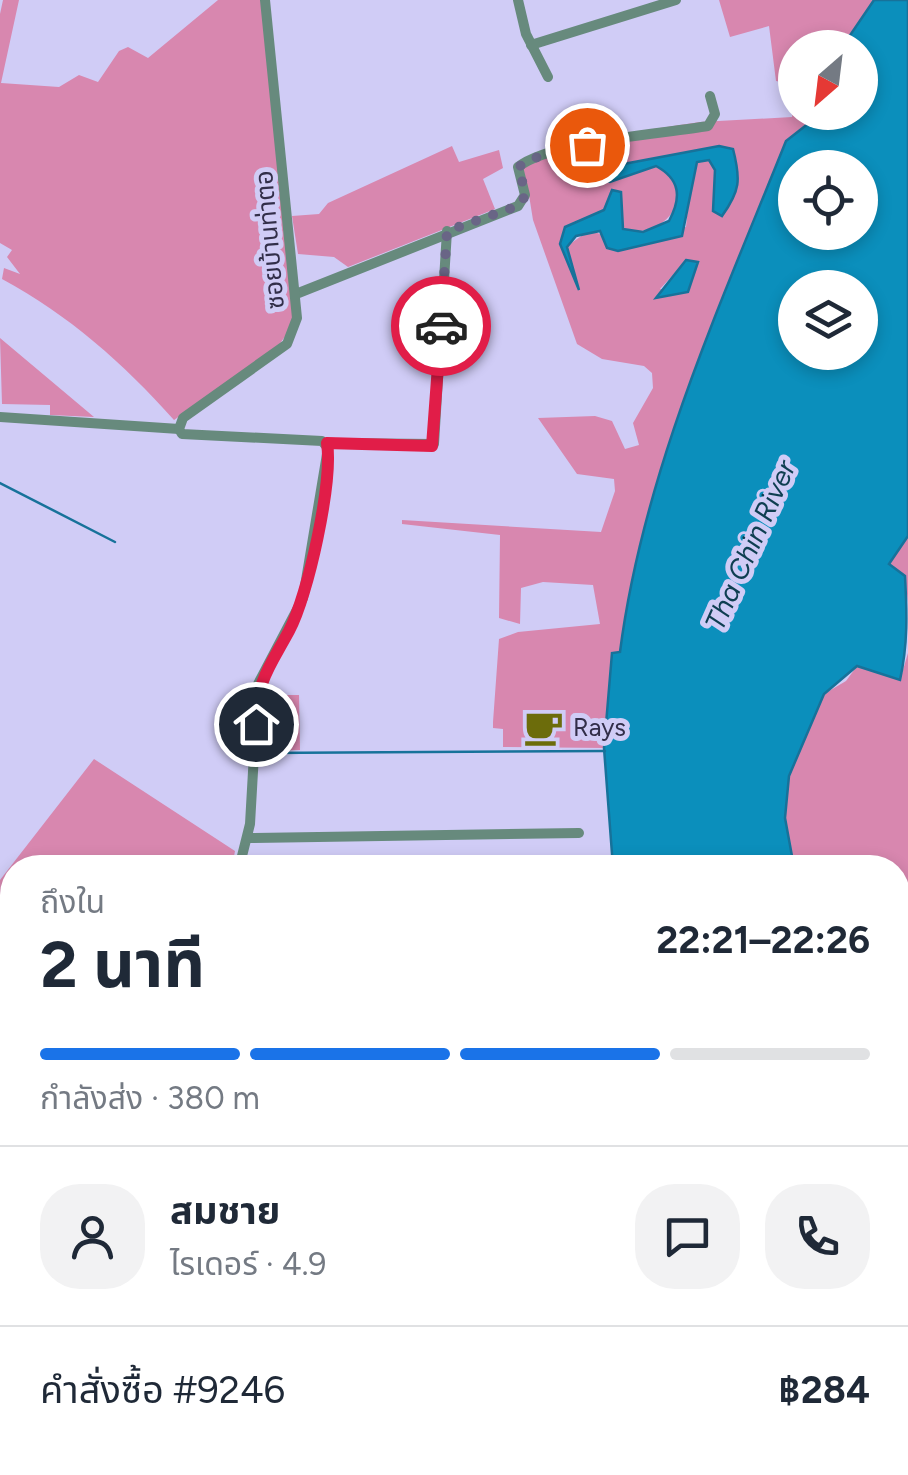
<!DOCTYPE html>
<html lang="th">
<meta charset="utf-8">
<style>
body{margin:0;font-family:Figtree,"Noto Sans Thai",sans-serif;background:#f2f2f3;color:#1f2937;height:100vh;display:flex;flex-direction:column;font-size:38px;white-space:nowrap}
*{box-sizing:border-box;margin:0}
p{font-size:32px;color:#747a83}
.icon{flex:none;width:55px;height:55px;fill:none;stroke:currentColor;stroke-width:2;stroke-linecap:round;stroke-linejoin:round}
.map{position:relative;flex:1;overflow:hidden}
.details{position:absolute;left:0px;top:855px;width:910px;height:620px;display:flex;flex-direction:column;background:#fff;border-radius:40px 40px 0 0;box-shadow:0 5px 15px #0003}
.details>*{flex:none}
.needle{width:65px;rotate:208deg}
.fabs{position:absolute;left:778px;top:30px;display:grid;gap:20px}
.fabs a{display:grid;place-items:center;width:100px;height:100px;border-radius:50%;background:#fff;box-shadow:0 5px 15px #0003;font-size:50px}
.pin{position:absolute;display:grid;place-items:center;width:85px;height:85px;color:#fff;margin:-42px;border:5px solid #fff;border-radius:50%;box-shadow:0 2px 10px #0007}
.courier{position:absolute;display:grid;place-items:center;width:100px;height:100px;margin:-50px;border:8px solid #e11d48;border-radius:50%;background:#fff;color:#222;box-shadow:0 2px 12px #0007}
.head em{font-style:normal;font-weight:700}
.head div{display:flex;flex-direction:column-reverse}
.head{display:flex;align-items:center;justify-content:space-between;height:170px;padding:0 40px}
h1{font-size:65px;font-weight:700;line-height:75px}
.bar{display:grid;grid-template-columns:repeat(4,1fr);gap:15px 10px;align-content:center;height:120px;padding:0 40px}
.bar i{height:12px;border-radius:8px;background:#e0e1e3}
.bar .selected{background:#1a73e8}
.bar p{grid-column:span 4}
.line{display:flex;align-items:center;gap:25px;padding:0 40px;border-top:2px solid #e0e1e3}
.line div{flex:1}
.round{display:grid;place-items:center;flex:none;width:105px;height:105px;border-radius:40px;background:#f2f2f3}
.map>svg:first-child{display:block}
.green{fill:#d887af;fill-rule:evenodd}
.water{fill:#0b8fbc;stroke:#17729a;stroke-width:2.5;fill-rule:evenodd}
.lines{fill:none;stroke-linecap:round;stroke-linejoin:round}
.stream{stroke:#17729a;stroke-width:2.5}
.street{stroke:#678a7d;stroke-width:10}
.done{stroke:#696586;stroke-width:10;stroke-dasharray:0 18}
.route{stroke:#e11d48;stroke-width:12}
.labels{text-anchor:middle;stroke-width:10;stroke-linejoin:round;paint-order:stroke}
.street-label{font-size:25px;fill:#322e49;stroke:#d0ccf6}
.poi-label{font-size:25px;fill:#322e49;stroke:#d0ccf6;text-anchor:start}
.water-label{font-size:28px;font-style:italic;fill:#0e3e51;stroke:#d0ccf6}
</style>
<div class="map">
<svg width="908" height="1475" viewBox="0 0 908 1475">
<rect width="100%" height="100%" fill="#d0ccf6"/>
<g class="green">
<path d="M3,0H19L1,83L59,87L79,75L98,82L119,51L128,47L148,58L218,0H261L294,324L276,349L174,420C122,362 70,316 2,279L4,268L20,274L7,257L12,250L0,243V14Z"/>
<polygon points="719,0 874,0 842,47 795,48 795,85 776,81 769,26 730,37"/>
<path d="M795,92V112L813,113L809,123L786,141C719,307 642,473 620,653H612L604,748L503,747V729L493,728V722L499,639L518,632L600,624L593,585L543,582L521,588L520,624L499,618L500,535L402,524V520L601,532L615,491L614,479L577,474L538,418L595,416L612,421L625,449L639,445L633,423L653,388L652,373L644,366L602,359L577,344L533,220L528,189L513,166L573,141L700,122L792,117ZM733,150L722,216L713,211L715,169L709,159L697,162L691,175L686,227L605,236L590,230L567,246L565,227L604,210L613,190L620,224L629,232C686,232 692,172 656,166C641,164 617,174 602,178L609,166ZM686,261L697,262L688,291L660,289Z"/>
<polygon points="452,146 459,162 499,150 503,168 483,179 495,209 348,267 334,257 298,254 292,216 319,214 328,203"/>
<polygon points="0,338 94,417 50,415 50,405 2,404"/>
<polygon points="908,536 908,602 905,576 889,564"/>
<polygon points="908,653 908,1099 898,1096 898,868 794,867 785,818 789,776 824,694 846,681 857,666 900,680"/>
<polygon points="261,695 299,695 300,750 257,751"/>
<polygon points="94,759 235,851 232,867 12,868 12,949 1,945 0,880"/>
<polygon points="0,959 5,959 3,1155 0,1155"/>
</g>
<g class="water">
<path d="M874,0H908V536L889,564L905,576C907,612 908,644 900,680L857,666L824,694L789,776L785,818L794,867H613L604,748L612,653L620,652C643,473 720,306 786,141L809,123L813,113L860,112V48L842,47ZM795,168H860V232H795ZM795,288H860V352H795Z"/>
<path d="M719,146L733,149C741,180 740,191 722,216L713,211L715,170L709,160L697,162L682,236L618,251L607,248L600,231L576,236L567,247L579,290L560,244L565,227L604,210L612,190L621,192L623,229L643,232L669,221C682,197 680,179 656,166L610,182L602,178L581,182L576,173Z"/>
<polygon points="686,260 698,262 688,292 656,298"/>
<polygon points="898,1096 908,1099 908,1301 898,1294"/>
</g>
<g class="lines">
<g class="stream">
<polyline points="0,483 115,542"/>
<polyline points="261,753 605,751"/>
<polyline points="6,947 12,940"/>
<polyline points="898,987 908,986"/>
</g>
<g class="street">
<polyline points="518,0 526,34 548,77"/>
<polyline points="531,45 676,0"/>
<path d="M296,294L518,206L525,195L518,167C550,141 662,134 708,126L715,114L710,96"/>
<polyline points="0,417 179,429"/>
<polyline points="327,443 434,444 447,231"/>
<polyline points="249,838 579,833"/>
<polyline points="239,868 250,824 258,684 303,598 328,448 322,441 182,434 179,429 183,418 287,344 297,318 265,0"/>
<polyline points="0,952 12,952"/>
<polyline points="0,1355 12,1355"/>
<polyline points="898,1383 908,1390"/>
<polyline points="811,1462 812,1475"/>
</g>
</g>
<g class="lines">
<polyline class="done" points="441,326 447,231 518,206 526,195 518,167 549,151 587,145"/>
<path class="route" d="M256,724C257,680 269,668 289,631C308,596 333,482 327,443L432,446L441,326"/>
</g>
<defs>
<symbol id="cafe-bare" viewBox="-9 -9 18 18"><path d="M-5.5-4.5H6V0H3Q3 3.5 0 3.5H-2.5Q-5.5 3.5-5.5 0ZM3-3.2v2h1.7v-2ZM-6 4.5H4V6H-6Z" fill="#6c6c0b" stroke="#d0ccf6" stroke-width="2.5" paint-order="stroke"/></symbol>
</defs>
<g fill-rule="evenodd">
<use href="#cafe-bare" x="516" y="700" width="55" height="55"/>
</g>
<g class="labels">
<g class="street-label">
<text transform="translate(269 240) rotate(-95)" y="9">ซอยบ้านท่าตอ</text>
</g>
<g class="poi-label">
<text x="573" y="736">Rays</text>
</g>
<g class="water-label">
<text transform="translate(750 545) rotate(-66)" y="10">Tha Chin River</text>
</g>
</g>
</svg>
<div class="fabs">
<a><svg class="needle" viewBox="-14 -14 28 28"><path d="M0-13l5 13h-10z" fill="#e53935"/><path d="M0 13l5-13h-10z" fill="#747a83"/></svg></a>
<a><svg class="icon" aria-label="locate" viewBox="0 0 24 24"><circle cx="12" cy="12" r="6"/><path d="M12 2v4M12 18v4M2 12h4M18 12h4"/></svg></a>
<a><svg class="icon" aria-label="layers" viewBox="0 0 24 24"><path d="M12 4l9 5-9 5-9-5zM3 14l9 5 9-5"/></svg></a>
</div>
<div class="pin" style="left:587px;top:145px;background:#ea580c"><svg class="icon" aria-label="bag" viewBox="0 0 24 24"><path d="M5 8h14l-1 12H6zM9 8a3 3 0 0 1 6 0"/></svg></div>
<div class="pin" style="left:256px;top:724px;background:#1f2937"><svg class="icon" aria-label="home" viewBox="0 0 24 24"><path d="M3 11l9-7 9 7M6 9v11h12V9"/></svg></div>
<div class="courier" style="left:441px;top:326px"><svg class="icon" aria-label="car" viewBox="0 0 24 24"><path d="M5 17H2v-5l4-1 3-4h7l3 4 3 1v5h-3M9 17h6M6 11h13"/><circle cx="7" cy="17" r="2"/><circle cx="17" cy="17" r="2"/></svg></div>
<section class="details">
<div class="head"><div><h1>2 นาที</h1><p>ถึงใน</p></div><em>22:21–22:26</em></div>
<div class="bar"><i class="selected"></i><i class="selected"></i><i class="selected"></i><i></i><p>กำลังส่ง · 380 m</p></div>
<div class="line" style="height:180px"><a class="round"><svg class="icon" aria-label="person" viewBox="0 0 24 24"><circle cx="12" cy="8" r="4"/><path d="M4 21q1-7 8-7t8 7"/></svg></a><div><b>สมชาย</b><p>ไรเดอร์ · 4.9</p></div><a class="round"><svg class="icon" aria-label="chat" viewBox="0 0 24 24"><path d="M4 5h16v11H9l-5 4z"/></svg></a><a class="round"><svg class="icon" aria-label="phone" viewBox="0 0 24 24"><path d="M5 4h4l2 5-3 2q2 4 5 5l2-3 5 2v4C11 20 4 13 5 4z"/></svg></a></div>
<div class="line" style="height:130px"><div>คำสั่งซื้อ #9246</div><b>฿284</b></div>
</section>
</div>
